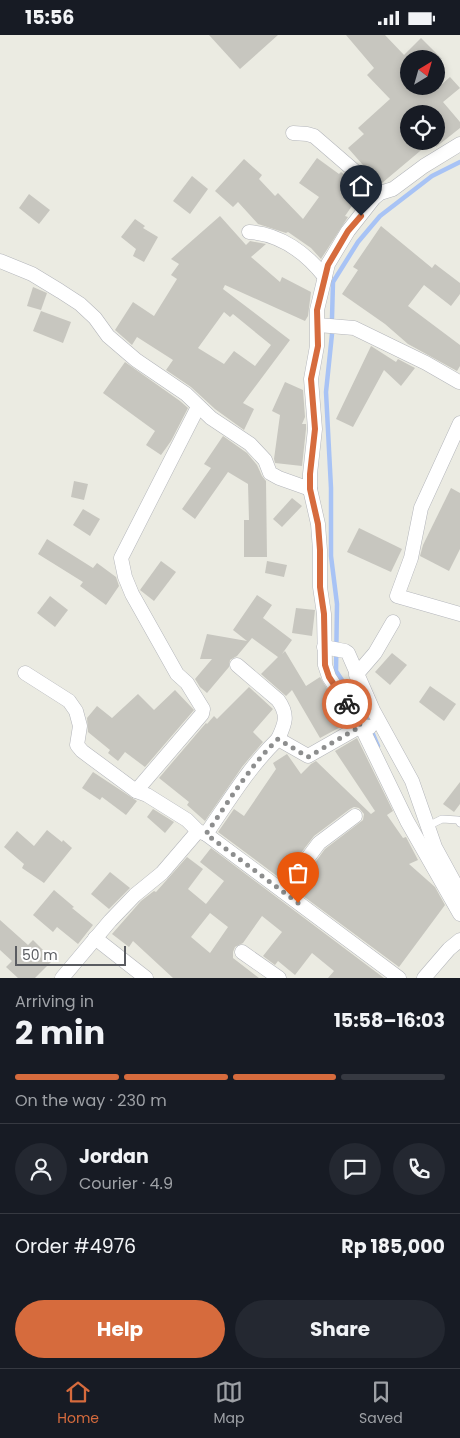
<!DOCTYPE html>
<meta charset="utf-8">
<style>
body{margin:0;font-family:Poppins,sans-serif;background:#242831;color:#f1f3f6;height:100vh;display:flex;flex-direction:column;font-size:19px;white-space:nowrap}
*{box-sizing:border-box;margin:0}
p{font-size:16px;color:#9ea1a6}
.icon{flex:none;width:28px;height:28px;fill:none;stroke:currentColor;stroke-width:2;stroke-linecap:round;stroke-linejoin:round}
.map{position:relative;height:943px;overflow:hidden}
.sheet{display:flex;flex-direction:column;background:#171b24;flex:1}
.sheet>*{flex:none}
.needle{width:32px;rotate:37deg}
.fabs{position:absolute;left:400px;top:15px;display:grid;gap:10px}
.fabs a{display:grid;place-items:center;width:45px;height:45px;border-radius:50%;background:#171b24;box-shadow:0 2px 8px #0003;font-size:25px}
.scale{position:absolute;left:15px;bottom:12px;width:111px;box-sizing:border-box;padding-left:5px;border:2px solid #5a5c61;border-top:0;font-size:14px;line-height:18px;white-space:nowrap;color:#5a5c61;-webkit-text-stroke:4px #fff;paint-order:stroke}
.pin{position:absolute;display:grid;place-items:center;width:42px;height:42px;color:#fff;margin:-51px -21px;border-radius:50% 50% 50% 0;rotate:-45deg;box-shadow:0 0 5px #0007}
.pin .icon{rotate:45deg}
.courier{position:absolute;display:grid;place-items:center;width:50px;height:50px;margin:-25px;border:4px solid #d66b3d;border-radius:50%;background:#fff;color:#222;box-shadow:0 1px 6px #0007}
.summary em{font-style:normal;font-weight:700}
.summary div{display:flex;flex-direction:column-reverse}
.summary{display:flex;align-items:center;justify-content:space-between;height:85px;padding:0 15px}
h1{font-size:32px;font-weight:700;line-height:38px}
.bar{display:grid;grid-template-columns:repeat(4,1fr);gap:8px 5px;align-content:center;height:60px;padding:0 15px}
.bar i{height:6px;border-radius:4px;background:#363941}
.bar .on{background:#d66b3d}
.bar p{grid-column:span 4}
.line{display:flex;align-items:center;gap:12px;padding:0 15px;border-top:1px solid #363941}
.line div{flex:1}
.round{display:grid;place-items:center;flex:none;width:52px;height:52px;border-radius:26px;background:#242831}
.button{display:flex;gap:10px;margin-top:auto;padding:10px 15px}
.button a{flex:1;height:58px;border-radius:30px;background:#d66b3d;color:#fff;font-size:20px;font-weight:700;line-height:58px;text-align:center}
.button a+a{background:#242831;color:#f1f3f6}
.status{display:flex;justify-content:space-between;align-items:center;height:35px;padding:0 25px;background:#171b24;direction:ltr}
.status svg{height:14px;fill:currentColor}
.tabs{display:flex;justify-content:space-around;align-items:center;height:70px;border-top:1px solid #363941;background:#171b24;font-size:14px;color:#9ea1a6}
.tabs a{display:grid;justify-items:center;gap:2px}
.tabs .on{color:#d66b3d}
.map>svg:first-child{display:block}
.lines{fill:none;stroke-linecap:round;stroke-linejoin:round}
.stream{stroke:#a8c3f5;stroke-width:4.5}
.building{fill:#c7c6bf;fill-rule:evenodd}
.lane-casing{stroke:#b4b6bb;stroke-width:8}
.street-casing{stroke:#b4b6bb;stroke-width:15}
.lane{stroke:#fff;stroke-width:7}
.street{stroke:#fff;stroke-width:14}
.done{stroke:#8d8e8e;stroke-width:5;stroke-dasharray:0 9}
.route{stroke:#d66b3d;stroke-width:6}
</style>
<div class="status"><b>15:56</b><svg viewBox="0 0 49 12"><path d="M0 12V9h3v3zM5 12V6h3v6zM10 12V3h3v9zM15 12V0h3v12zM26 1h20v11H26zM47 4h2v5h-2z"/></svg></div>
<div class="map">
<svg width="460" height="943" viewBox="0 0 460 943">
<rect width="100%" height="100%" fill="#ebebe2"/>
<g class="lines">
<g class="stream">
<polyline points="332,283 333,247 358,207 380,181 432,141 460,127"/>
<polyline points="332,299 326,357 331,453 331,521 337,569 336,636 365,680 378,711"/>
</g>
</g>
<g class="building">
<polygon points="209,0 278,0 240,34"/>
<polygon points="346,0 385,0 404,20 421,3 442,24 407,24 409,26 409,51 440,51 450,42 460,53 443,67 460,87 460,93 436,112 436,79 409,79 409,106 432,106 382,148 370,138 348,113 364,99 358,93 390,64 367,40 374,33"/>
<polygon points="317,123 339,139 341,137 363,155 345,181 348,182 321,224 311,213 288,197 286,198 258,189 238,167 233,172 215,156 244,124 262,140 259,144 275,161 278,158 303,184 319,162 299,148"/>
<polygon points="192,141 208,154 190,179 173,166"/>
<polygon points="29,159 50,175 39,189 19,173"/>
<path d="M220,181L246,210L250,206L266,209L251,222L280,247L282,242L311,257L308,281L305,286L225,250L223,254L290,305L243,368L254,374L244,395L215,374L191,352L166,335L173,325L137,302L132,310L115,295L133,267L154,281L177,244L171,240L179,229L171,224ZM224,277L230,282L233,279L271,310L255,331L234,316L224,329L198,313Z"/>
<polygon points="135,184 145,191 143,193 158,202 144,227 133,221 136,214 121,202"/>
<polygon points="381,191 432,233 435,229 460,248 460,259 451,271 424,250 408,271 460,310 460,331 457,336 408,309 385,289 342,259 358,235 353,232"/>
<polygon points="33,252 47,258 41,275 27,271"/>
<polygon points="41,276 71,287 63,308 33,296"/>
<polygon points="371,311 396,327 398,324 415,333 401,351 384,335 353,392 336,384"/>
<polygon points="125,327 180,366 188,373 171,406 161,420 146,410 155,396 103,358"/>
<polygon points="285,347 303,355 305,382 302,389 306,389 306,394 302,431 275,428 274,424 280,380 272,376"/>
<polygon points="223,401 247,418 257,430 262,441 266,446 267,522 244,522 244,485 249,485 248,449 228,437 195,484 182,474 211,433 204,429"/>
<polygon points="74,446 88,449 84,465 71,462"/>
<polygon points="451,453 460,458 460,514 449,536 420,521 423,510"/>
<polygon points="292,463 302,471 282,492 273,484"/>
<polygon points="83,474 100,484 90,501 73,490"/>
<polygon points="359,493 402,514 391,537 347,517"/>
<polygon points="47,504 93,533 97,528 116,542 119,551 106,570 80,551 83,547 38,519"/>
<polygon points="161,526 176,537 154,566 140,555"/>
<polygon points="267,526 287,530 284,542 265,538"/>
<polygon points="257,560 272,570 263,583 292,605 282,619 285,616 306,651 320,642 348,688 320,703 292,655 286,661 261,639 278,622 252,603 237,621 230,625 229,632 207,658 200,652 195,644 212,624 200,624 207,599 247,606 233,595"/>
<polygon points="50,561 68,575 55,592 37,578"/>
<polygon points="296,573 315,575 312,601 292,598"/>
<polygon points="392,618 407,630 390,650 375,637"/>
<polygon points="430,651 456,669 444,686 419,667"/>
<polygon points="249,652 273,674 253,697 263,707 242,732 205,786 187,770 189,767 159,743 206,688 207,689 214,681 217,684"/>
<polygon points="175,655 194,675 145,732 125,717 118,726 108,718 110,715 88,697 87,683 97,671 112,683 138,659 154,675"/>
<polygon points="357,703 393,776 387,780 403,803 406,802 418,825 409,829 435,852 445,870 399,932 295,855 325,814 363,785 364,779 359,773 354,772 350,774 314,801 281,844 218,797 234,774 244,781 276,734 273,728 287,719 301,739 311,729 316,726 371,779 375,776 335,716"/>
<polygon points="93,737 137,766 126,780 102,762 100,765 82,753"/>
<polygon points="460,747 460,769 454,777 443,769"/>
<polygon points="153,774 174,787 165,798 147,782"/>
<polygon points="47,795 62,807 63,805 72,813 44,848 22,833 24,829 4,812 17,796 34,811"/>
<path d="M211,813L384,943H328L334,936L312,918L295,940L278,926L275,930L263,921L282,897L262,881L243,908L235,912L233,917V923L259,943H173L133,906L129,912L112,899L141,866L154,856L156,857L187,822L203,834L188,854L206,869L224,846L200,827ZM210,878L228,892L210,918L191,902Z"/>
<polygon points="110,837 130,853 109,874 91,859"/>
<polygon points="54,855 74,872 72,873 93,890 78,909 57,892 53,897 33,880"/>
<polygon points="0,885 28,910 33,905 53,925 35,943 18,943 6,932 12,926 0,915"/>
</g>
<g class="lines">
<defs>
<polyline id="lane" points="428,791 442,784 458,785 460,788"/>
<g id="street">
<polyline points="293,98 307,99 314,101 380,158"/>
<polyline points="460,109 424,131 393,154 380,158 374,163 348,196 328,229 317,275 317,311 311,344 315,394 310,439 310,454 318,489 320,515 320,552 324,579 325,630 329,642 361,691 407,786 460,879"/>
<path d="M249,197C280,199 306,218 325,242"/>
<polyline points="0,226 32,239 60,256 80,269 95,283 108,301 136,325 186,359 211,383 250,409 265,425 270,438 279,443 310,454"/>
<polyline points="318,290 354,293 426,328 459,347"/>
<polyline points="460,388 421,473 411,523 397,561 460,579"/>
<polyline points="324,612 345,616 348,618 373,675 412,746 435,812 460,858"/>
<path d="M237,630L278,665C289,680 285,689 278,704"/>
<polyline points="25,638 69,666 76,676 80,691 77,710 82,716 136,756 147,760 187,785 198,796 206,799 399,943"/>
<polyline points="356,640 375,618 393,587"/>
<polyline points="136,756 202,679 203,674 187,648 177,639 132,559 125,542 121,523 198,372"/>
<path d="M206,799C229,766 249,732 278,704L308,721L361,691L370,692"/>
<polyline points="283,856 319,808 355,781"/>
<polyline points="95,903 146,943"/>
<polyline points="242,917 279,943"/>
<polyline points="62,943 110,886 135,860 162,838 198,796"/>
<polyline points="424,943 449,914 460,905"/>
</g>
</defs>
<use href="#lane" class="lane-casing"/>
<use href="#street" class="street-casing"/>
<use href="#lane" class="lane"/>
<use href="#street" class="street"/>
</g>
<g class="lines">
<path class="done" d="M298,868L206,799C229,766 249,732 278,704L308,722L361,691L347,669"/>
<polyline class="route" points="347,669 329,642 325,630 324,579 320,552 320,515 318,489 310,454 310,439 315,394 311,344 318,311 317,275 328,230 348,196 361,181"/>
</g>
</svg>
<div class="fabs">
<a><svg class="needle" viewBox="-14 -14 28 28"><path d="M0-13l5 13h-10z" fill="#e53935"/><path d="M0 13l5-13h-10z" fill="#9ea1a6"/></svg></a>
<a><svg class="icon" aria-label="locate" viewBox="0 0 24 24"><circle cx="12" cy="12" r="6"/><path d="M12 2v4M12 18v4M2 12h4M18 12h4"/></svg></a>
</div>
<div class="scale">50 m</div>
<div class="pin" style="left:298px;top:868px;background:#ea580c"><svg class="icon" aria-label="bag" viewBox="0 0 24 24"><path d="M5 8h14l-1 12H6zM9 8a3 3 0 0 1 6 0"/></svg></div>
<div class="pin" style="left:361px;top:181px;background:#1f2937"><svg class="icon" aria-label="home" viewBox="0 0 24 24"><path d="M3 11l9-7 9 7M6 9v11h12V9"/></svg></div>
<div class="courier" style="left:347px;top:669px"><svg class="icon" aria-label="bike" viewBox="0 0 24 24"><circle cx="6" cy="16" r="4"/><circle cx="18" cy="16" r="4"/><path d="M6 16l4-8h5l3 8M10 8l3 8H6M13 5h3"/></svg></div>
</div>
<section class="sheet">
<div class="summary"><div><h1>2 min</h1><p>Arriving in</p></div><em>15:58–16:03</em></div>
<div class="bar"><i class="on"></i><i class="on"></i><i class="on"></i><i></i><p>On the way · 230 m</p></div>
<div class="line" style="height:90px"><a class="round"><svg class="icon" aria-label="person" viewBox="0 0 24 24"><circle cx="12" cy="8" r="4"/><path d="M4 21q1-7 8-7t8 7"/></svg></a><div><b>Jordan</b><p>Courier · 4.9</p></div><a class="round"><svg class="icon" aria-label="chat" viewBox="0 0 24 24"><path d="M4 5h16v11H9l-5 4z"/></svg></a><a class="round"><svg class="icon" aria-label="phone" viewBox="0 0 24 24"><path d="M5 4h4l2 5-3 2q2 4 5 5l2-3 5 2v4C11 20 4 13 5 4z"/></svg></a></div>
<div class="line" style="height:65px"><div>Order #4976</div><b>Rp 185,000</b></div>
<div class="button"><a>Help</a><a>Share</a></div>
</section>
<nav class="tabs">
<a class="on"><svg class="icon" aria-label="home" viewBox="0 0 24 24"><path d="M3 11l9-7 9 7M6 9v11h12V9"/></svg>Home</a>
<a><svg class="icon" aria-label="map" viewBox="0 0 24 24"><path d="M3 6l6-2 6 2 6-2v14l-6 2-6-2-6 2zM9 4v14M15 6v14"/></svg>Map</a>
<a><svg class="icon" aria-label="saved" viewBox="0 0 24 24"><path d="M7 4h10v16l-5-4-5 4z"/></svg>Saved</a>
</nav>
